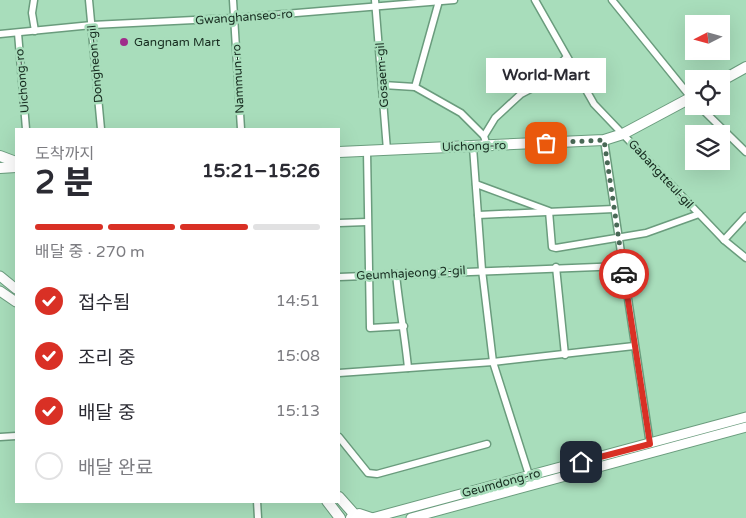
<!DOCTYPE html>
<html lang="ko">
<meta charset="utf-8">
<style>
body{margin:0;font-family:"Varela Round","Noto Sans KR",sans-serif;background:#f7f7f7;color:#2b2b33;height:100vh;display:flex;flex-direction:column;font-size:19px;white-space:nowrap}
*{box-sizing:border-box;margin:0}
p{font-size:16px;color:#7c7c81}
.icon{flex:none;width:28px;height:28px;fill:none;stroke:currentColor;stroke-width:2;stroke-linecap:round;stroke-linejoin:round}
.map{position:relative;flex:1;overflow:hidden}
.sheet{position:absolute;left:15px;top:128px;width:325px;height:375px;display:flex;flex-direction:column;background:#fff;border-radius:0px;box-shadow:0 5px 20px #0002}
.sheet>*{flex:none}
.needle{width:32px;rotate:264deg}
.controls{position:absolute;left:685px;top:15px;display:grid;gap:10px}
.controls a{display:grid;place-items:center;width:45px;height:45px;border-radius:0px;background:#fff;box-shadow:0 5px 20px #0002;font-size:25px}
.pin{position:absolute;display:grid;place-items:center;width:42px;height:42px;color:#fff;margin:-21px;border-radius:10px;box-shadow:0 2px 8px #0006}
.courier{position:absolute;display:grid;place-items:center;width:50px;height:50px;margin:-25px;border:4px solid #d93025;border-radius:50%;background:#fff;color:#222;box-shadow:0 1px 6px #0007}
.bubble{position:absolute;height:35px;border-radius:0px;background:#fff;box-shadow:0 5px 20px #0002;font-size:16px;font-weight:800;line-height:35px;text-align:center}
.overview em{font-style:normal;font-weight:800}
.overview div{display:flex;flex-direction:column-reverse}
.overview{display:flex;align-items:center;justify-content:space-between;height:85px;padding:0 20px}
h1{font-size:32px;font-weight:800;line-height:38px}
.bar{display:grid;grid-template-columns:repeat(4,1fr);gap:8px 5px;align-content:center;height:60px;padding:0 20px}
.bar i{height:6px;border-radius:4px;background:#e1e1e2}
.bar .on{background:#d93025}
.bar p{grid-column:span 4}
ol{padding:0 20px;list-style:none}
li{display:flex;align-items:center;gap:15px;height:55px}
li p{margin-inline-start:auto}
li .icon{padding:5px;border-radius:50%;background:#d93025;color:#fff;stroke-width:4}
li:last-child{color:#7c7c81}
li i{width:28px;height:28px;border:2px solid #e1e1e2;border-radius:50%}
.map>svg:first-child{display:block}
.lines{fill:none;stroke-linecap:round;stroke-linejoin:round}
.street-casing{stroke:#6a9c7d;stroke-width:9}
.secondary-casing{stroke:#6a9c7d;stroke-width:11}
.primary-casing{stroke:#6a9c7d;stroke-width:12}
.street{stroke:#fff;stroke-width:6}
.secondary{stroke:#fff;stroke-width:9}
.primary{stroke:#fff;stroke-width:10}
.done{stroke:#496956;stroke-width:5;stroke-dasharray:0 9}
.route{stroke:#d93025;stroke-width:6}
.poi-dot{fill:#9f2d8a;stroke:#a8ddbb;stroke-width:2}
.labels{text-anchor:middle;stroke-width:5;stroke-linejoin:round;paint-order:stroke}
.street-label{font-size:12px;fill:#162b1f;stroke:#a8ddbb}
.poi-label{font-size:12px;fill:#162b1f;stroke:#a8ddbb;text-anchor:start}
</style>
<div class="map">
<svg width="746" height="518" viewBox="0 0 746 518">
<rect width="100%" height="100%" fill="#a8ddbb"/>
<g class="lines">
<defs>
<g id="street">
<polyline points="34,0 32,13 35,31"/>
<polyline points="89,0 101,129"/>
<polyline points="233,0 241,129"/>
<polyline points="375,0 387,150"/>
<polyline points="535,0 594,104 724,240 746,258"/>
<polyline points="612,0 693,100"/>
<polyline points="18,33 26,129"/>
<polyline points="0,34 92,25 235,18 454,0"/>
<polyline points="383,85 415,87 461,113 484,136"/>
<polyline points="415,87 439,1"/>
<polyline points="699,106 746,152"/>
<polyline points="604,140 650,444"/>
<polyline points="487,146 484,136 495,118 521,94 538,85 566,58"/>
<polyline points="473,147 482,270 493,362 529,475"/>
<polyline points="367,151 370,328 404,326"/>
<polyline points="476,184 549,211 552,247 556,248 646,233 699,214"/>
<polyline points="478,215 614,209"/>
<polyline points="339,223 367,222"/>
<polyline points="724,240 746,216"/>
<polyline points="556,267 565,355"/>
<path d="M396,274C399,306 405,336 408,368"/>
<polyline points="339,277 623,266"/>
<polyline points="339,373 493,362 634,346"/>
<polyline points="0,437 16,436"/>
<polyline points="339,437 368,473 377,474 487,444"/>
<polyline points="257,501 258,518"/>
</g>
<g id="secondary">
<polyline points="0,276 16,289"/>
<polyline points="0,291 16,302"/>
<polyline points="372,518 746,417"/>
<polyline points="411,518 746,427"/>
</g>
<g id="primary">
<polyline points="721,81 746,67"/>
<polyline points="339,152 604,140 623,134 694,96"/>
<polyline points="0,156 16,162"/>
<polyline points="0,168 16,167"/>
<polyline points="339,497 355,515"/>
<polyline points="327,501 340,518"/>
<polyline points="351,518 359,514 371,518"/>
</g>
</defs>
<use href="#street" class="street-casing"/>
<use href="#secondary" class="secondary-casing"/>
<use href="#primary" class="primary-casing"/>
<use href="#street" class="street"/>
<use href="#secondary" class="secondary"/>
<use href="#primary" class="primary"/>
</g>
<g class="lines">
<polyline class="done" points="546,143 604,140 624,274"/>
<polyline class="route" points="581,462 650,444 624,274"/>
</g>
<circle class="poi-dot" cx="124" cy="42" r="5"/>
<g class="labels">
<g class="street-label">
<text transform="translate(244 17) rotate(-4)" y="4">Gwanghanseo-ro</text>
<text transform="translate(95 64) rotate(-95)" y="4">Dongheon-gil</text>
<text transform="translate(382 75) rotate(-94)" y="4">Gosaem-gil</text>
<text transform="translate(238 79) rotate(-93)" y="4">Nammun-ro</text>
<text transform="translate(22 81) rotate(-95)" y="4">Uichong-ro</text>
<text transform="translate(474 146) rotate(-2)" y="4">Uichong-ro</text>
<text transform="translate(661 174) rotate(47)" y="4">Gabangtteul-gil</text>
<text transform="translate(411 273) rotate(-3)" y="4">Geumhajeong 2-gil</text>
<text transform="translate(501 483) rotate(-15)" y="4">Geumdong-ro</text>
</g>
<g class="poi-label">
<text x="134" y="46">Gangnam Mart</text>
</g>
</g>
</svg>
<div class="controls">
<a><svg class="needle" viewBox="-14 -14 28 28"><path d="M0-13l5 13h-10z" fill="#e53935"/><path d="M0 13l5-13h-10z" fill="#7c7c81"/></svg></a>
<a><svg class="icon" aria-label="locate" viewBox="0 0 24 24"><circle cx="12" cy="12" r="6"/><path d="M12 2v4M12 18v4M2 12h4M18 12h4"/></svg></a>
<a><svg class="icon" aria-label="layers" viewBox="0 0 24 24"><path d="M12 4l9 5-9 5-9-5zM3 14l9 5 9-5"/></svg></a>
</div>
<div class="pin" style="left:546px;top:143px;background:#ea580c"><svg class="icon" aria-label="bag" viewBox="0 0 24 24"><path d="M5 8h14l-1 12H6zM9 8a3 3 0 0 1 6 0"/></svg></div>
<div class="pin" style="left:581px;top:462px;background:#1f2937"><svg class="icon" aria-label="home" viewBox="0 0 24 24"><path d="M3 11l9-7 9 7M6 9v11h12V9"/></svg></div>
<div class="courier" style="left:624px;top:274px"><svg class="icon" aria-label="car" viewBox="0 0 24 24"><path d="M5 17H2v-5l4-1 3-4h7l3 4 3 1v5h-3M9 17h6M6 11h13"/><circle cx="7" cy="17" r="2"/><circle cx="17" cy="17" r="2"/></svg></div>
<div class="bubble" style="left:486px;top:58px;width:120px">World-Mart</div>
<section class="sheet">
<div class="overview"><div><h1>2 분</h1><p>도착까지</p></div><em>15:21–15:26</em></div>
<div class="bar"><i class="on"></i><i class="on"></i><i class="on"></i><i></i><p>배달 중 · 270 m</p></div>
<ol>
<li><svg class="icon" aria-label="check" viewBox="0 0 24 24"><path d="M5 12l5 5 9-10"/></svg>접수됨<p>14:51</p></li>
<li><svg class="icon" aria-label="check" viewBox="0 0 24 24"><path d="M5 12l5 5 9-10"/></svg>조리 중<p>15:08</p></li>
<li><svg class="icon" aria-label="check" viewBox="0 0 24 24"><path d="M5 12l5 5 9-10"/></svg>배달 중<p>15:13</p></li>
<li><i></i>배달 완료</li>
</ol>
</section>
</div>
